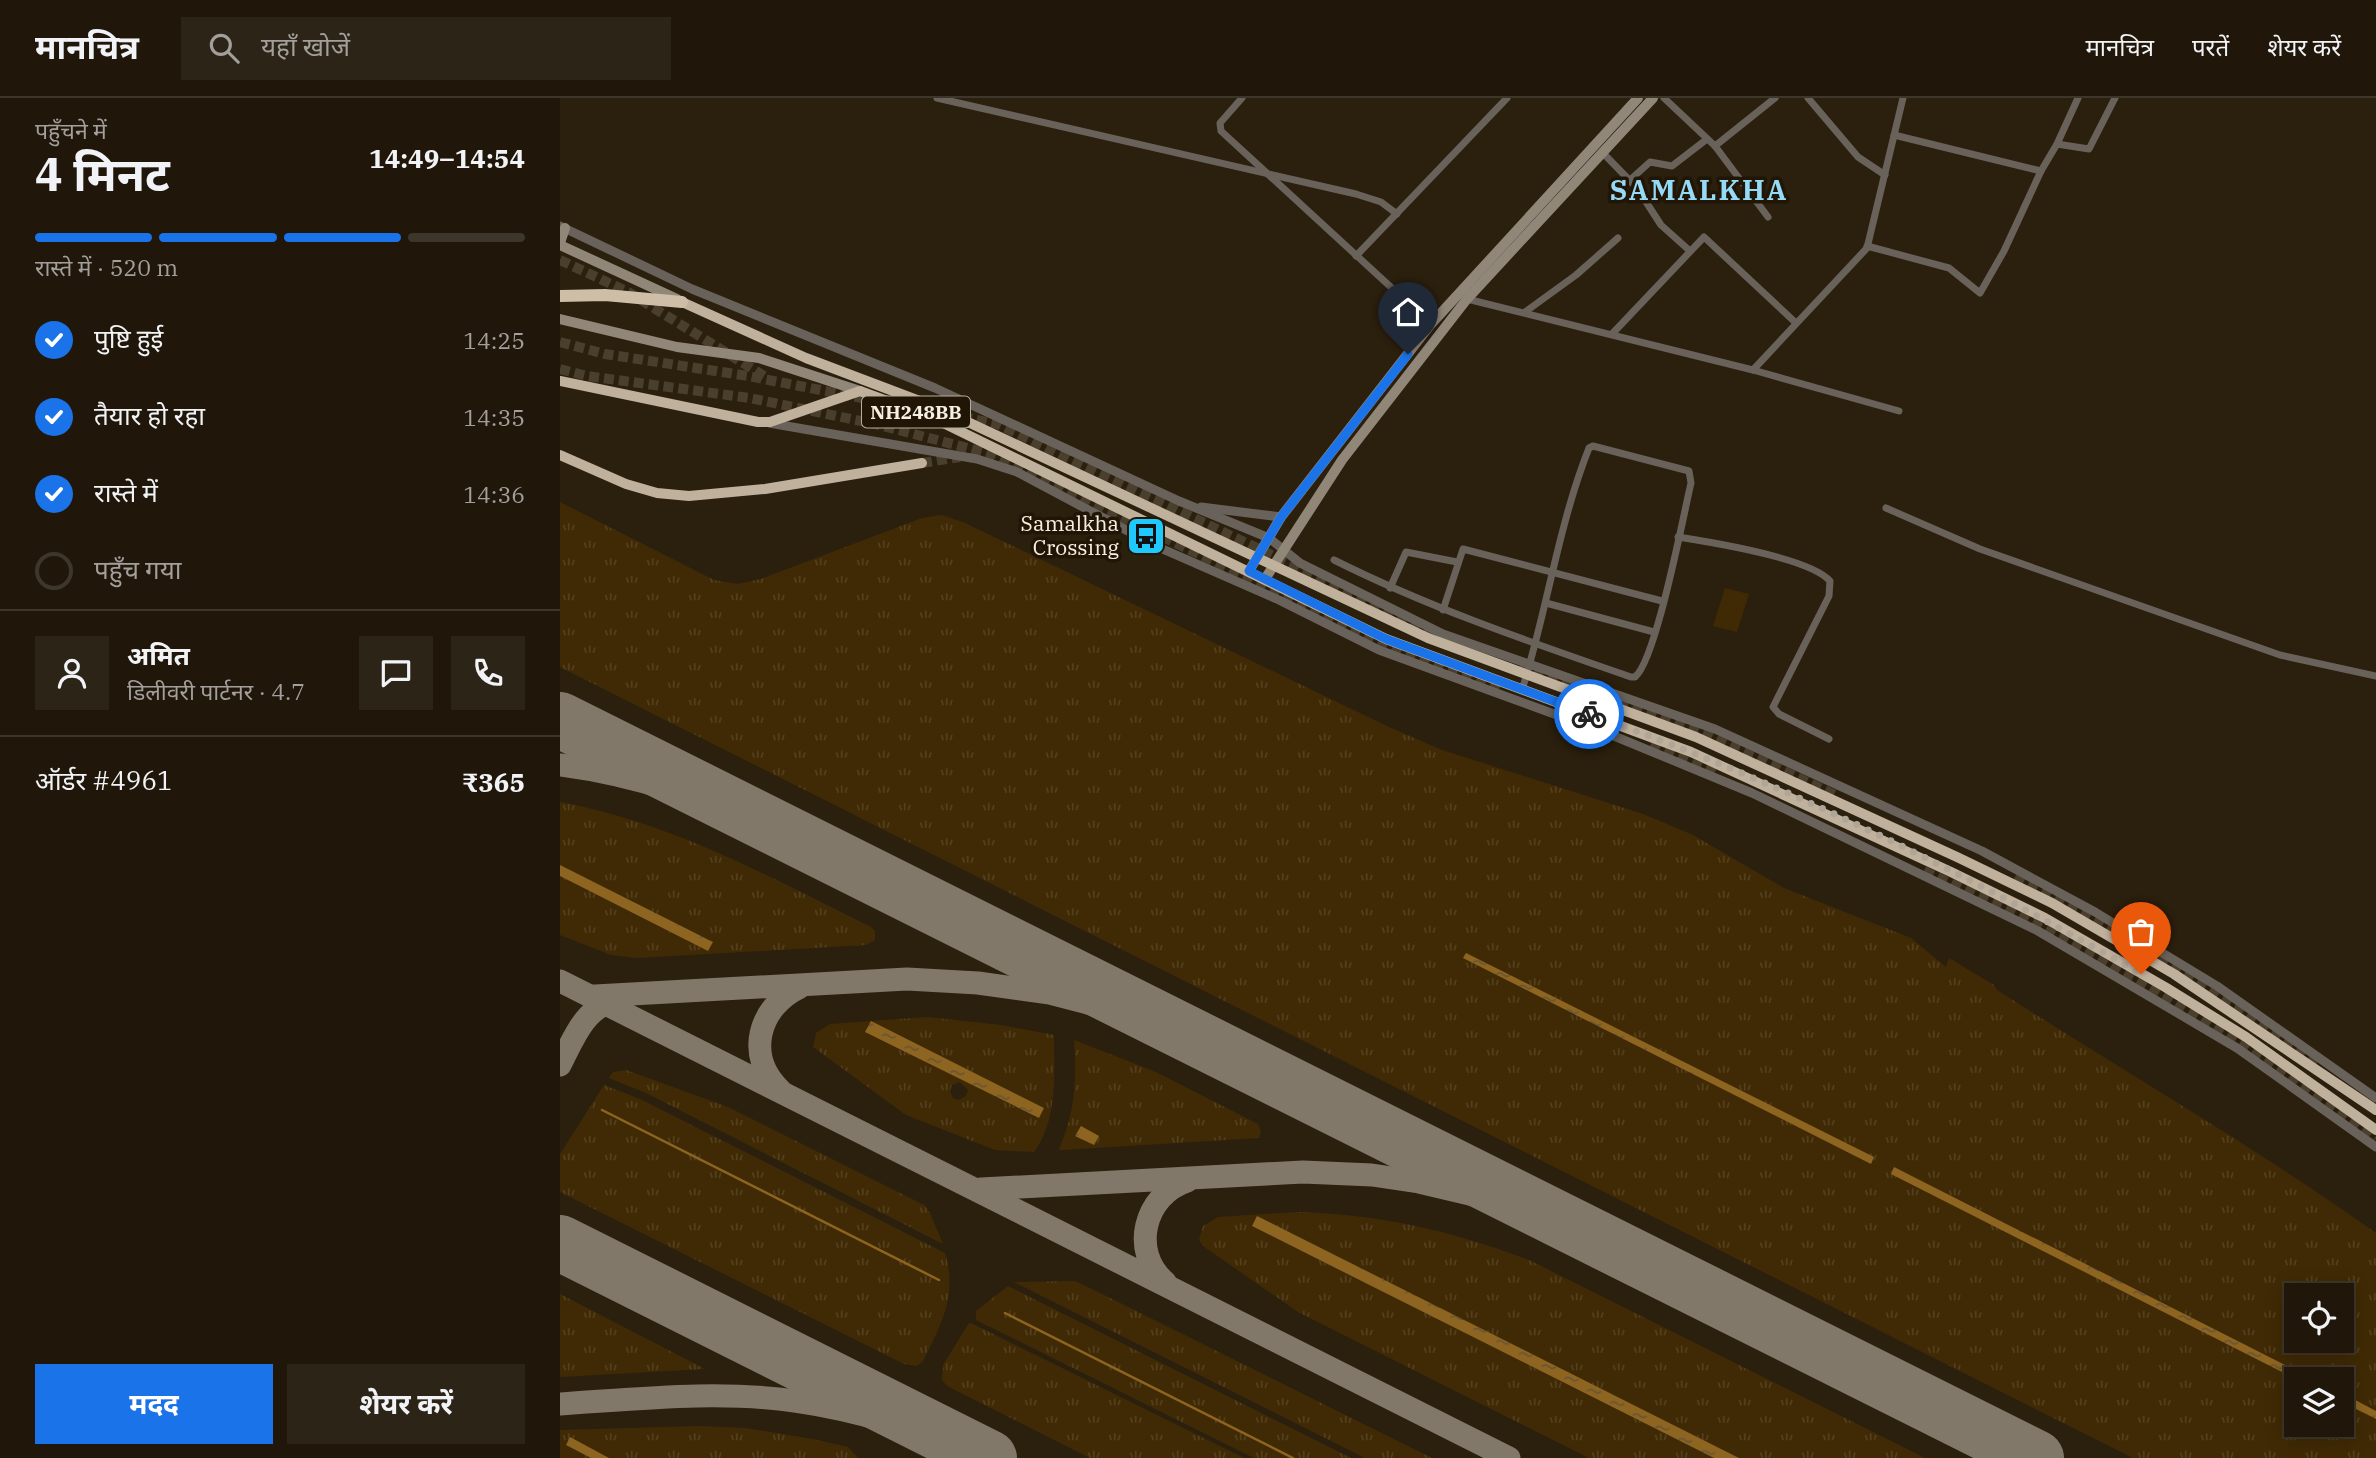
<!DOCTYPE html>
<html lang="hi">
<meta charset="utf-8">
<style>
body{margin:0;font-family:"IBM Plex Serif","Noto Sans Devanagari",serif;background:#2d2418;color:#f1f3f6;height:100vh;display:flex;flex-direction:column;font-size:26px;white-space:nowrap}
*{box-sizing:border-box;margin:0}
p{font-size:23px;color:#a29f9c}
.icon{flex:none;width:38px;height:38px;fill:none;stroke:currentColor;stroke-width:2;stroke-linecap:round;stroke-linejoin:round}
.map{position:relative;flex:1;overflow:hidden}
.details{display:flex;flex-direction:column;background:#20170a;width:560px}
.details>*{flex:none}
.buttons{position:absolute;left:1724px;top:1185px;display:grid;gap:14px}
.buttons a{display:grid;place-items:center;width:70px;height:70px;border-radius:0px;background:#20170a;box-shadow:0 4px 18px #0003,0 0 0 2px #3d362b;font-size:35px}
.pin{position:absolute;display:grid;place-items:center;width:60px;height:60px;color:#fff;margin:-72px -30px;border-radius:50% 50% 50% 0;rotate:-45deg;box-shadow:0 0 7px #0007}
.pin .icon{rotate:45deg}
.courier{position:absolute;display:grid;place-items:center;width:70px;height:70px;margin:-35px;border:5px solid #1a73e8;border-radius:50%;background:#fff;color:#222;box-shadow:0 2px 9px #0007}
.head em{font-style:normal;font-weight:700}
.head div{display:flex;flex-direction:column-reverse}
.head{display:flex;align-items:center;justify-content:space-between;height:119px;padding:0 35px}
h1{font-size:46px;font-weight:700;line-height:52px}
.bar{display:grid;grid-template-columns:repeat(4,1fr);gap:10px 7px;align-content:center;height:84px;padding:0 35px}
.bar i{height:9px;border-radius:5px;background:#3d362b}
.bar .active{background:#1a73e8}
.bar p{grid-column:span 4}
.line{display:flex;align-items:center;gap:18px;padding:0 35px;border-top:2px solid #3d362b}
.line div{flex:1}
.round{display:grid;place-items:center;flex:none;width:74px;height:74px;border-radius:0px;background:#2d2418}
ol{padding:0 35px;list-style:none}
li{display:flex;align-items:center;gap:21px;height:77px}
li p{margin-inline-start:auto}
li .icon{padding:7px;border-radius:50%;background:#1a73e8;color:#fff;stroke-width:4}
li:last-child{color:#a29f9c}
li i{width:38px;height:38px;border:4px solid #3d362b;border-radius:50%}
.action{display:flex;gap:14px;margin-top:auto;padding:14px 35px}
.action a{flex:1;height:80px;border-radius:0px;background:#1a73e8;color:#fff;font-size:28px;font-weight:700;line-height:80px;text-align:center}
.action a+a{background:#2d2418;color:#f1f3f6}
header{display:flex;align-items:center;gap:42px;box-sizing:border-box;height:98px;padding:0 35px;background:#20170a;border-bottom:2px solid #3d362b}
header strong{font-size:33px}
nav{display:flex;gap:38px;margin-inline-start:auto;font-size:24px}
.search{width:490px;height:63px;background:#2d2418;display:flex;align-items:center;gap:18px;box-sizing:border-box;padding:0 24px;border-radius:0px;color:#a29f9c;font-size:26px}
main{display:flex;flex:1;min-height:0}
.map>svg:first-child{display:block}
.grass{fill:url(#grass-tufts);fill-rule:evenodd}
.park{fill:#402a05}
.water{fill:url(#water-ripples)}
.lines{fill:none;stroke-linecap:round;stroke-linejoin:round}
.stream{stroke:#8e6520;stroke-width:2.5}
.taxiway{stroke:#827869;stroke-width:23}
.runway{stroke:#827869;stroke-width:56}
.trunk-tunnel{stroke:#4a3e2d;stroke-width:10;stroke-dasharray:10 5;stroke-linecap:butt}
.minor{stroke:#69625a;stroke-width:7}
.tertiary{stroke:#69625a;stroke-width:9}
.secondary{stroke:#918779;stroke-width:10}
.trunk{stroke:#c0b19d;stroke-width:10}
.motorway{stroke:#cebea8;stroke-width:12}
.done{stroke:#b0a698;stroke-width:7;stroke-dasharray:0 12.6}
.route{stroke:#1a73e8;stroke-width:9}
.labels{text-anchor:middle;stroke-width:7;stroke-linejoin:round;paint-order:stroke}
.shield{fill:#211605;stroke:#b7aea0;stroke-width:2}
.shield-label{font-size:19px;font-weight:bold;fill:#f7efe3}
.poi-label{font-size:21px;fill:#f7efe3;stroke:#211605;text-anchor:end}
.district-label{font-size:28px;font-weight:bold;letter-spacing:2px;fill:#95daf7;stroke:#211605}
</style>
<header>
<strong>मानचित्र</strong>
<div class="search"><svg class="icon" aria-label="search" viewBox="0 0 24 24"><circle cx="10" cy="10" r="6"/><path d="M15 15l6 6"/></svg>यहाँ खोजें</div>
<nav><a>मानचित्र</a><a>परतें</a><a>शेयर करें</a></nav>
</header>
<main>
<section class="details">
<div class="head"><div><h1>4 मिनट</h1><p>पहुँचने में</p></div><em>14:49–14:54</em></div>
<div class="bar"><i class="active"></i><i class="active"></i><i class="active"></i><i></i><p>रास्ते में · 520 m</p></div>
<ol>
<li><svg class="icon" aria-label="check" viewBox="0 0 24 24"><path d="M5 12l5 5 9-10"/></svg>पुष्टि हुई<p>14:25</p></li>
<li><svg class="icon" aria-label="check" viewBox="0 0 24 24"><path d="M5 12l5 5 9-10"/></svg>तैयार हो रहा<p>14:35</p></li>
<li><svg class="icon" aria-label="check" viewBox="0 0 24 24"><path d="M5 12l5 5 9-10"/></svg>रास्ते में<p>14:36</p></li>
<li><i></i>पहुँच गया</li>
</ol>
<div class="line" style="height:126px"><a class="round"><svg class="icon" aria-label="person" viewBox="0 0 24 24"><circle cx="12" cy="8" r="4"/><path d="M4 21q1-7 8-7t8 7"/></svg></a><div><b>अमित</b><p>डिलीवरी पार्टनर · 4.7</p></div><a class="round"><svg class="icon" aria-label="chat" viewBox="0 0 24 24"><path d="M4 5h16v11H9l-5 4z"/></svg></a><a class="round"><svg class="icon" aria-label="phone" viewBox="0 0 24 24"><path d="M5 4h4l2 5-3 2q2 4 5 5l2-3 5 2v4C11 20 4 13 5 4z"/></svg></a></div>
<div class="line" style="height:91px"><div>ऑर्डर #4961</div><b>₹365</b></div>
<div class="action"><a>मदद</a><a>शेयर करें</a></div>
</section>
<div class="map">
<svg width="1816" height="1360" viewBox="0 0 1816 1360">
<defs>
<pattern id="grass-tufts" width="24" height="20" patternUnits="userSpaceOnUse" patternTransform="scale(1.75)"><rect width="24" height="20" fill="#402a05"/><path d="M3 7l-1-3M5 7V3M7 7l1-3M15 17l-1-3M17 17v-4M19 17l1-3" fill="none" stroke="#533f1d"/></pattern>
<pattern id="water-ripples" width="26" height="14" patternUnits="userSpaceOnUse" patternTransform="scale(1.75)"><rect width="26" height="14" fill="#8e6520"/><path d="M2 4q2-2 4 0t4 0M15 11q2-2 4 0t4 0" fill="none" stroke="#695534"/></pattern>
</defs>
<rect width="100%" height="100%" fill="#2b1f0d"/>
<g class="grass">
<path d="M0,404L154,482L177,486L201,481L362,420L382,417L405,425L829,629L882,652L1083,716L1133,737L1224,790L1351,840L1386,869L1389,860L1434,887L1437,892C1563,973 1694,1048 1816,1135V1360H1573L0,569ZM1736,1197H1782V1242H1736ZM1736,1281H1782V1326H1736Z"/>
<path d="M0,704C116,726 207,778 311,829L315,833V842L306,847L77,860L51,857L0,837V778L148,853L153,844L0,767Z"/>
<path d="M367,919L441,927L494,937C494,975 498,1022 474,1054L435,1052L346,1017L253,949L256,935L270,926ZM311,924L484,1010L479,1020L306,934ZM400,984L408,992L406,998L399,1002L393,1000L390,993L392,987Z"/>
<path d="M514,942L596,974L698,1026L701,1034L699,1040L501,1052L499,1051C515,1016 517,980 514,942Z"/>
<polygon points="66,972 168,1009 364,1107 370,1115 383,1146 86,995 49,980 53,974"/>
<path d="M44,987L80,1001L385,1155C398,1197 381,1227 363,1263L357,1268L344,1266L0,1094V1056Z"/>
<path d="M737,1114C819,1116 892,1133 969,1162L1365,1360H1179L697,1119L692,1128L1154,1360H1029L738,1214L643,1148L639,1142L643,1128L658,1119Z"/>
<polygon points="515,1183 532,1191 872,1360 805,1360 454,1184"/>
<polygon points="448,1188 791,1360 694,1360 416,1222 416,1213"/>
<polygon points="0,1196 145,1271 0,1279"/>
<polygon points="409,1225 413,1226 684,1360 530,1360 387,1288 382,1282 383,1267"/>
<polygon points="140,1328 185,1330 253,1341 288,1349 298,1360 49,1360 10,1340 6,1347 31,1360 0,1360 0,1332"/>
</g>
<polygon class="park" points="1165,490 1189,496 1177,534 1153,528"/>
<g class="water">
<polygon points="0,767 153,844 148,853 0,778"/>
<polygon points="906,855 1314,1059 1311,1066 903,860"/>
<polygon points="311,923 484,1010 479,1020 305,934"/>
<polygon points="521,1028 539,1038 534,1047 515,1038"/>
<polygon points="1334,1069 1731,1270 1728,1277 1331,1076"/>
<polygon points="697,1118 1179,1360 1154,1360 692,1128"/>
<polygon points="1782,1295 1816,1313 1816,1321 1782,1304"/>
<polygon points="10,1339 49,1360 31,1360 6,1347"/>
</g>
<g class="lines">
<g class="stream">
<polyline points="42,1012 379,1182"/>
<polyline points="445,1215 733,1360"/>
</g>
<g class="taxiway">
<path d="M0,667C79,677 149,703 222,733"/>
<polyline points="0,883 949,1360"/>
<polyline points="35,898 347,881 418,885 490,895 540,908 602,928 677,961"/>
<path d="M0,967C13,942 24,910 54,903"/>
<path d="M220,992C185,958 198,909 240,889"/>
<polyline points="421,1091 743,1074 812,1077 859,1084 931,1101 1042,1144"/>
<path d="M605,1184C570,1154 584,1097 627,1083"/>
<path d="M0,1306C78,1301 157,1292 235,1303C299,1312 360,1332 420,1355"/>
</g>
<g class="runway">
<polyline points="0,622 1476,1360"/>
<polyline points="0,1145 429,1360"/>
</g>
<g class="trunk-tunnel">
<polyline points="0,162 68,194 204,278"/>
<polyline points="0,244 45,256 188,278 317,303"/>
<polyline points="0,271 27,278 190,300 315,326 427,355 854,559 941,592"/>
<polyline points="402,319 437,326 879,537"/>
<polyline points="362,365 400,359"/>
<polyline points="960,567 1138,633 1275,697"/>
<polyline points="1090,648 1156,676"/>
<path d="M1364,773C1402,791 1441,808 1479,827C1597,887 1710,961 1816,1040"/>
<path d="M1454,781C1562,831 1660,899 1758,964"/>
</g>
<g class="minor">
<polyline points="377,0 796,96 821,104 837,116"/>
<polyline points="682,0 660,25 661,33 871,226"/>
<polyline points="1104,0 1155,48 1208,119"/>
<polyline points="1248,0 1298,59 1325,77"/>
<polyline points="1334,37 1481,73 1497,46 1529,51 1555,0"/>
<polyline points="1497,46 1518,0"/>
<polyline points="1155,48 1215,0"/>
<polyline points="1043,55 1077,90 1101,127 1130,153"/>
<polyline points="1070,82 1090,64 1112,68 1147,41"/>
<polyline points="1307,148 1389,170 1420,195 1444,153 1481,73"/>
<polyline points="796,158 947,0"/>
<polyline points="907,201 1193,272 1339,313"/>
<polyline points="965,214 1016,177 1058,140"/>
<polyline points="1052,236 1144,139 1236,225"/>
<polyline points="1193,272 1307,150 1343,0"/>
<polyline points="1326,410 1420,451 1720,557 1816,578"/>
<path d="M1118,439C1150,444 1250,460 1270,483L1269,498L1213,609L1219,616L1269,641"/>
<path d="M774,462C870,510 970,544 1071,579H1075C1096,562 1123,419 1131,385L1129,373L1033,348L1029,350C998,428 987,513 962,592"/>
<polyline points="830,490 846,454 897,464"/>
<polyline points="986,505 1094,534"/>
<polyline points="883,512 903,451 1102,503"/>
</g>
<g class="tertiary">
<polyline points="0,128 132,191 375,290 619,403 709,440 740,465 883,536 1155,631 1422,753 1535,814 1657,888 1816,1000"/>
<polyline points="209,325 417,361 457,374 598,449 719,502 819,552 1054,638 1192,695 1478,833 1677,950 1816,1049"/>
<polyline points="641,409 721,419"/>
</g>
<g class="secondary">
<polyline points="0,145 5,130"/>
<polyline points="0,147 117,201"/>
<polyline points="0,221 117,249 199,260 300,293"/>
<polyline points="689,473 721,419 871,226 1078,0"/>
<polyline points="705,481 782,362 907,201 1093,0"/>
</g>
<g class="trunk">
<polyline points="122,204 246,260 378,310 868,540 1136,639 1397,759 1492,805 1614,876 1816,1012"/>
<polyline points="0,283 198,324 210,324 300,293 373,320 826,541 1131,654 1391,774 1485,820 1605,889 1686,939 1816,1032"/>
<polyline points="0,357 66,386 97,395 129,398 205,391 362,365"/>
</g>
<polyline class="motorway" points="0,198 45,197 122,204"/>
</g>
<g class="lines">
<path class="done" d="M1029,616C1220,683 1406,775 1581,876"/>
<polyline class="route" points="848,256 721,419 689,473 826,541 1029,616"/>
</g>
<defs>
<symbol id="bus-square" viewBox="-11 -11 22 22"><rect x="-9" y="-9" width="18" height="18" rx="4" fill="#1fc9fd" stroke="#211605"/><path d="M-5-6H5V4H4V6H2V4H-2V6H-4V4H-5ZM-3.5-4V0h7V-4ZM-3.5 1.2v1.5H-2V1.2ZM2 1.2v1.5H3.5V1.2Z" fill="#111"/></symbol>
</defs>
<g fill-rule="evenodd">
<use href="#bus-square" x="564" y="416" width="44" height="44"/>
</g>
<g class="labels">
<rect class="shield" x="302" y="298.5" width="108" height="31" rx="5"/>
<g class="shield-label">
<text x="356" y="321">NH248BB</text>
</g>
<g class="poi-label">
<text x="559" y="433">Samalkha<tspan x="559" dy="24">Crossing</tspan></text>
</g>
<g class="district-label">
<text x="1139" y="102">SAMALKHA</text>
</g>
</g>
</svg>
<div class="buttons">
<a><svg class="icon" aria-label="locate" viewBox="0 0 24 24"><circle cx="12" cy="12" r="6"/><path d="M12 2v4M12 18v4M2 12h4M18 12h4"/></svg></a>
<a><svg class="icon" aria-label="layers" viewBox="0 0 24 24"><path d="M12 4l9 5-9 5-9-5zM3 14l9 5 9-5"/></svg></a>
</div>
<div class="pin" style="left:1581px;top:876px;background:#ea580c"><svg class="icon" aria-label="bag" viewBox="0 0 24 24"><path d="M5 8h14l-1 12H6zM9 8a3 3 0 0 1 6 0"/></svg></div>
<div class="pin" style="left:848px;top:256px;background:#1f2937"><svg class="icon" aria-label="home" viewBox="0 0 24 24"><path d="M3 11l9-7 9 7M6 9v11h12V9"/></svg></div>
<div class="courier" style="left:1029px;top:616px"><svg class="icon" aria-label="bike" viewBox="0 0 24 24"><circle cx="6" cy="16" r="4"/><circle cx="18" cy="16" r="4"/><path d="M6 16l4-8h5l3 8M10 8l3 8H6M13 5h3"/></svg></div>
</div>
</main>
